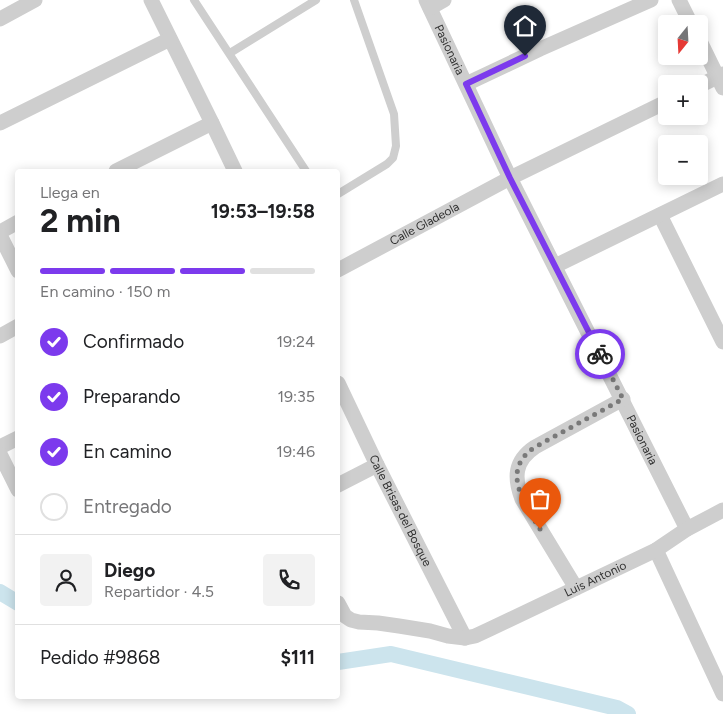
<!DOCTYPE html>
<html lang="es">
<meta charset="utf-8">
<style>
body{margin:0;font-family:Figtree,sans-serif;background:#f2f2f2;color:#202124;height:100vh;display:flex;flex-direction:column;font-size:19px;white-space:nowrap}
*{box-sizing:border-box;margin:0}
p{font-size:16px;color:#757577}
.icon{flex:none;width:28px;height:28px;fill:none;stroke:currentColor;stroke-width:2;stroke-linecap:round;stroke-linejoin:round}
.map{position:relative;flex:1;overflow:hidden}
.side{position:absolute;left:15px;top:169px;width:325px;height:530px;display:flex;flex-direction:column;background:#fff;border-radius:5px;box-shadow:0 2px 12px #0003}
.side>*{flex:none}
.needle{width:32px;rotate:198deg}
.fabs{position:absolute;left:658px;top:15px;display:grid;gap:10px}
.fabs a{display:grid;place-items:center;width:50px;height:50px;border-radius:5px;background:#fff;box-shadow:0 2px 12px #0003;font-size:25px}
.pin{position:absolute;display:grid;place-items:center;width:42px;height:42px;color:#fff;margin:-51px -21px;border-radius:50% 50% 50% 0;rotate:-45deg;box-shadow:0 0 5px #0007}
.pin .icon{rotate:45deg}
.courier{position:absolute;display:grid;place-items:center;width:50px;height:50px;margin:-25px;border:4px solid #7c3aed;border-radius:50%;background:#fff;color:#222;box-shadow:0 1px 6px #0007}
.summary em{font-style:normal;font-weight:700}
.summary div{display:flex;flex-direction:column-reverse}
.summary{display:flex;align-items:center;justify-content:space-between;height:85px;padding:0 25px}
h1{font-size:32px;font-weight:700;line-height:38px}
.bar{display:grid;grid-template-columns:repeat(4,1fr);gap:8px 5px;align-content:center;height:60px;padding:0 25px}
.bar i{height:6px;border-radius:4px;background:#e0e0e0}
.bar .current{background:#7c3aed}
.bar p{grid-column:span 4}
.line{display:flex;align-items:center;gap:12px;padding:0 25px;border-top:1px solid #e0e0e0}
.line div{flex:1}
.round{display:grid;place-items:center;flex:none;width:52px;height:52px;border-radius:5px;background:#f2f2f2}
ol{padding:0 25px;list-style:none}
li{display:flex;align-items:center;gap:15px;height:55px}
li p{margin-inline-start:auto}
li .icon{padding:5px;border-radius:50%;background:#7c3aed;color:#fff;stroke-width:4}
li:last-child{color:#757577}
li i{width:28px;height:28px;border:2px solid #e0e0e0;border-radius:50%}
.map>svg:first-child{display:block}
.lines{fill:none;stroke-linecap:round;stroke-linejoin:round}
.canal{stroke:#cce4ed;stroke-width:16}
.lane{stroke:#cecece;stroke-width:8}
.street{stroke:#cecece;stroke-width:15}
.done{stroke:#797979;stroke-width:5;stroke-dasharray:0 9}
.route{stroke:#7c3aed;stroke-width:6}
.labels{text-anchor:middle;stroke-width:5;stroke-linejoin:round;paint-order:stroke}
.street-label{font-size:12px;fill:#313131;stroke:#fff}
</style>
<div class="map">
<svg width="723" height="714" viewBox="0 0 723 714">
<rect width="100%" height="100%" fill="#fff"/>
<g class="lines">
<g class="canal">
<polyline points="0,592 18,603"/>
<polyline points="338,662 391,654 617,708 628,714"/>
</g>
<g class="lane">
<polyline points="194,0 306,171"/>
<polyline points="230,53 316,0"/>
<polyline points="338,194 387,164 393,158 396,146 394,114 354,0"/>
</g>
<g class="street">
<polyline points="151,0 212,123 235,171"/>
<path id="s1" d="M426,0L510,178L687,529"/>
<polyline points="679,0 691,24"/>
<polyline points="430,8 444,0"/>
<polyline points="0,19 35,0"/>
<polyline points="699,39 723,88"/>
<polyline points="466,84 540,49 651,0"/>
<polyline points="699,86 723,74"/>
<polyline points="0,123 170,39"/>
<polyline points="116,171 212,123"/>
<polyline points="660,215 723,342"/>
<polyline points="0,232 18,222"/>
<polyline points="0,235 18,271"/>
<polyline points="555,266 723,184"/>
<path id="s2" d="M338,270L510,178L666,102"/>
<polyline points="0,336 18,326"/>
<path id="s3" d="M338,383L377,465L465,638"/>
<polyline points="0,447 18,438"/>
<polyline points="0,454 18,490"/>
<polyline points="338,485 377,465"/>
<polyline points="656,550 723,694"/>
<path d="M576,588L522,499C514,478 514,461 535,447L623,399"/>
<path id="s4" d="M338,603L345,616L351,620L359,622L378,623L399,626L430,631L448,636L465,638L475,636L490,629L656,550L687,529L723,510"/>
</g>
</g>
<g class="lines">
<path class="done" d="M540,529C524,502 500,470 535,447L623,399L600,354"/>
<polyline class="route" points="525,56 466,84 510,178 600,354"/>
</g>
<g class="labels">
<g class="street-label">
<text dy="4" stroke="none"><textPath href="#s1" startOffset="55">Pasionaria</textPath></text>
<text dy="4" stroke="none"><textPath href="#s2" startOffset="98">Calle Gladeola</textPath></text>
<text dy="4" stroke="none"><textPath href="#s1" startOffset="490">Pasionaria</textPath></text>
<text dy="4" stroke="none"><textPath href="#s3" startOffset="142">Calle Brisas del Bosque</textPath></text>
<text dy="4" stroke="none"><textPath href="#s4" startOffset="281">Luis Antonio</textPath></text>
</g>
</g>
</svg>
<div class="fabs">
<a><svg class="needle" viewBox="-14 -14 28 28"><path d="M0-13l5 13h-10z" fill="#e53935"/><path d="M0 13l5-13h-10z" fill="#757577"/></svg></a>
<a>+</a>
<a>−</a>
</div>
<div class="pin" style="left:540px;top:529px;background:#ea580c"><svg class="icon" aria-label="bag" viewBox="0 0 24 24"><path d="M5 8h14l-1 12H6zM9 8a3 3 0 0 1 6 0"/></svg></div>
<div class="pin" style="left:525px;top:56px;background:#1f2937"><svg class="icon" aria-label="home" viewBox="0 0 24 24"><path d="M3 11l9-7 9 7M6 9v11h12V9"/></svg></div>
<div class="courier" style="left:600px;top:354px"><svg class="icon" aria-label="bike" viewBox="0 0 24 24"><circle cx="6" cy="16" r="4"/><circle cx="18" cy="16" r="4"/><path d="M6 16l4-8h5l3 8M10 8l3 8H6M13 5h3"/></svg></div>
<section class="side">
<div class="summary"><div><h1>2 min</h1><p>Llega en</p></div><em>19:53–19:58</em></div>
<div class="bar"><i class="current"></i><i class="current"></i><i class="current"></i><i></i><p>En camino · 150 m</p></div>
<ol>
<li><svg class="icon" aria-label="check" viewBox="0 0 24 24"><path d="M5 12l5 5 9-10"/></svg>Confirmado<p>19:24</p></li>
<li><svg class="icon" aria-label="check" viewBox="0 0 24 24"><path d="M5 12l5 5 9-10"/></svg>Preparando<p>19:35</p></li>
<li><svg class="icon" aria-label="check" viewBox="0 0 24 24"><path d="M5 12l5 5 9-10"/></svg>En camino<p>19:46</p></li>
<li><i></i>Entregado</li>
</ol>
<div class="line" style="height:90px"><a class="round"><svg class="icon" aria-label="person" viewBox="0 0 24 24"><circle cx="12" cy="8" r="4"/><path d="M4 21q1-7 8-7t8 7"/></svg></a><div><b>Diego</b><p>Repartidor · 4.5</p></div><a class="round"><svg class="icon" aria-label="phone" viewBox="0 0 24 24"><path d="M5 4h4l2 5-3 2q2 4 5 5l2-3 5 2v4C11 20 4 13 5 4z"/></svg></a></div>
<div class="line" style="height:65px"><div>Pedido #9868</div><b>$111</b></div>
</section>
</div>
